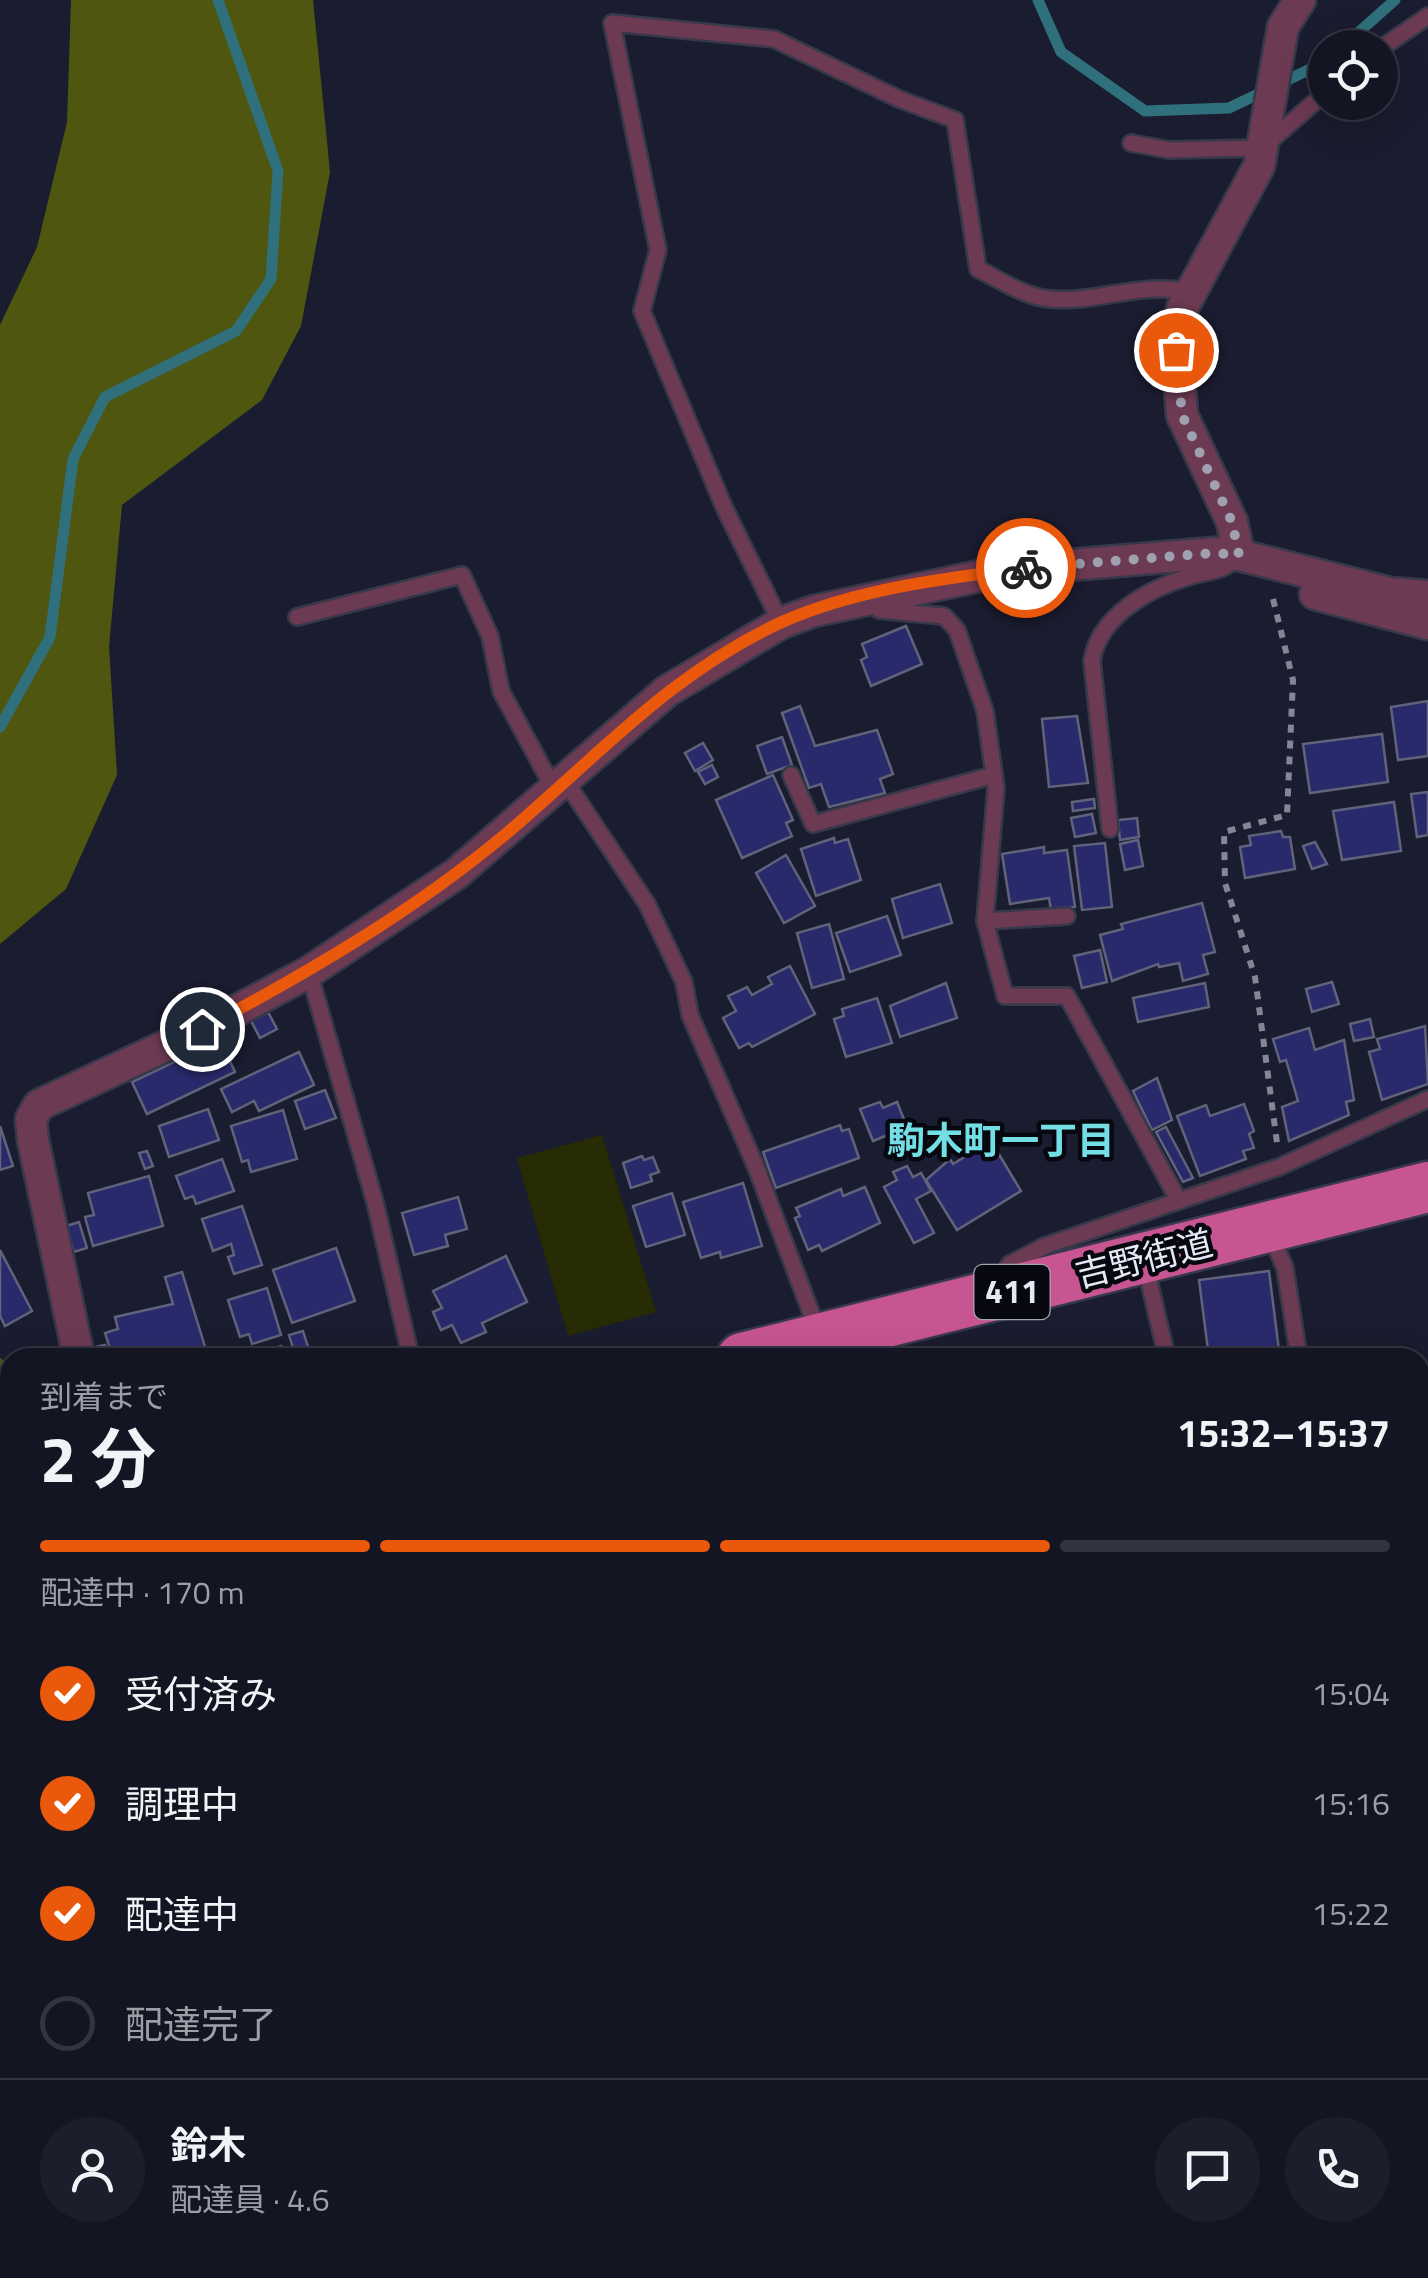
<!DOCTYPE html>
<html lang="ja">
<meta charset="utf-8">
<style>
body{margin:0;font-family:"Titillium Web","Noto Sans JP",sans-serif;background:#1d1e2b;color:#f1f3f6;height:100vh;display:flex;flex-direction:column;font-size:38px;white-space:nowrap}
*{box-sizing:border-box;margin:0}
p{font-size:32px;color:#9d9fa6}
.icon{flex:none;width:55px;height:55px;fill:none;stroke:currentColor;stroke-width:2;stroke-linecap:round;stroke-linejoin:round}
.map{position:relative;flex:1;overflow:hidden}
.details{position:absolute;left:0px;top:1348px;width:1430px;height:932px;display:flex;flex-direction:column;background:#141523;border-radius:30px 30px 0 0;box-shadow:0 10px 40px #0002,0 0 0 2px #333441}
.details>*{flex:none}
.tools{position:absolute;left:1308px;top:30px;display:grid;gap:20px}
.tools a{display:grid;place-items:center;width:90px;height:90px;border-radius:50%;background:#141523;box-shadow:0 10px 40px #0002,0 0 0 2px #333441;font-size:50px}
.pin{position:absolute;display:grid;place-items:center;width:85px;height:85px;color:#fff;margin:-42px;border:5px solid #fff;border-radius:50%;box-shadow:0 2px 10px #0007}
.courier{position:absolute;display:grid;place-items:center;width:100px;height:100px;margin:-50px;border:8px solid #ea580c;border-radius:50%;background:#fff;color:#222;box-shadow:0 2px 12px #0007}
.head em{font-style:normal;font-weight:700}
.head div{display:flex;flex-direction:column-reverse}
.head{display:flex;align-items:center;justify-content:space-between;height:170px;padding:0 40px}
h1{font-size:65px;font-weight:700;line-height:75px}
.bar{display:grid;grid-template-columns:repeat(4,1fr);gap:15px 10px;align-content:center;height:120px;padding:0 40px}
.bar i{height:12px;border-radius:8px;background:#333441}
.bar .active{background:#ea580c}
.bar p{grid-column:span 4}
.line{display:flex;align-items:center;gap:25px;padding:0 40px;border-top:2px solid #333441}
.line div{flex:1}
.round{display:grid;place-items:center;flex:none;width:105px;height:105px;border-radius:52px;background:#1d1e2b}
ol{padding:0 40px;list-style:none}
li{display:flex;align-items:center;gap:30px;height:110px}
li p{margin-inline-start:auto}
li .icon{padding:10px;border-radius:50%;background:#ea580c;color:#fff;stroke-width:4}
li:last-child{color:#9d9fa6}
li i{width:55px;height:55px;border:5px solid #333441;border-radius:50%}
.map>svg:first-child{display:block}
.green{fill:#272c05}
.forest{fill:#4e5610}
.sand{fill:#2d2504}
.water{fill:#2f707c}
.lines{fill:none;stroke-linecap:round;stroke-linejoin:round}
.stream{stroke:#2f707c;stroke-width:11}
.building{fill:#292a6c;stroke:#606379;stroke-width:2.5}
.service-casing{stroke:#37394b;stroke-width:20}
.minor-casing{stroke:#37394b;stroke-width:35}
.trunk-casing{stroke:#37394b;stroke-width:55}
.path{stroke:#848696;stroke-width:6;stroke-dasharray:8 8;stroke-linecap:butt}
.service{stroke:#6c3a52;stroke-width:15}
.minor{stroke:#6c3a52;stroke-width:30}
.trunk{stroke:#c75591;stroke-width:50}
.done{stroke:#9fa1b0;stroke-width:10;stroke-dasharray:0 18}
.route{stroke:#ea580c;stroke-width:12}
.labels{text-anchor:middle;stroke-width:9;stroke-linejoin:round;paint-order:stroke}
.shield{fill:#07080f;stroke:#a3a5b0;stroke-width:2.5}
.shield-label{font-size:32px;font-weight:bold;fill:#e6e8f5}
.street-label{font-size:35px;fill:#e6e8f5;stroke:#07080f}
.neighbourhood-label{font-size:38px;font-weight:bold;fill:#73dfe4;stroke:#07080f}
</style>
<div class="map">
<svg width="1428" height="2278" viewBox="0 0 1428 2278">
<rect width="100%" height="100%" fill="#1a1c2f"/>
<g class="green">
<polygon points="602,1135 656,1312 568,1336 517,1158"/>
<polygon points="1420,1551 1428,1551 1428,1982 1420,1973"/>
</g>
<g class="forest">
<polygon points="71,0 313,0 330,172 301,326 262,400 122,505 109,647 117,775 66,889 0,944 0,325 37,247 67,122"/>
<polygon points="0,1358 10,1365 10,1621 0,1634"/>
<polygon points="10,2270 235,2270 232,2278 0,2278"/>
</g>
<g class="sand">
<polygon points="412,2270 532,2270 513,2278 412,2278"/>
<polygon points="905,2270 1226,2270 1237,2278 894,2278"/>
</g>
<g class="water">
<polygon points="1420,1973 1428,1982 1428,2278 1237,2278 1226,2270 1420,2270"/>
<polygon points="235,2270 412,2270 412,2278 232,2278"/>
<polygon points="532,2270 905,2270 893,2278 513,2278"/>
</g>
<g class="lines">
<g class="stream">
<polyline points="1038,0 1061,52 1145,111 1229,108 1325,62"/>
<polyline points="1341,48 1395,0"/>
<polyline points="0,727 50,637 73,459 105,397 236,331 271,279 278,171 218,0"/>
</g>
</g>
<g class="building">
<polygon points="906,626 922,664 871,686 861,660 867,657 862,644"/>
<polygon points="1428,701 1428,756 1398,760 1391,707"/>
<polygon points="800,706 815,746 877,730 893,774 880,779 885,793 829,807 821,784 809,788 782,713"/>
<polygon points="1077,716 1088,783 1049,787 1042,719"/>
<polygon points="1382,734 1388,782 1310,793 1303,744"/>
<polygon points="782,737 792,765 767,774 757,746"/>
<polygon points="703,743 713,760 695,771 685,753"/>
<polygon points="712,765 718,777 705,784 698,772"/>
<polygon points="773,775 793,820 786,823 792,836 742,858 716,800"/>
<polygon points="1428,792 1428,835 1417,837 1411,794"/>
<polygon points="1094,799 1095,808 1073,811 1072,802"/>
<polygon points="1394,802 1401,851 1342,860 1333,811"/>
<polygon points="1092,814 1096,833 1075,837 1071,818"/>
<polygon points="1137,818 1139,837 1120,840 1118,820"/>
<polygon points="1281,831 1283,837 1290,837 1295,869 1245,878 1240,847 1251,845 1249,836"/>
<polygon points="834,838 835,843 848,839 861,880 816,896 801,849"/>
<polygon points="1138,840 1143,866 1125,870 1120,844"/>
<polygon points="1315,842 1327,864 1312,869 1303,846"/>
<polygon points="1105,843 1112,907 1082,910 1074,846"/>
<polygon points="1044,847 1044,853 1067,850 1075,907 1051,910 1049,898 1010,904 1002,854"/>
<polygon points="786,855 815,906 784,923 756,873"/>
<polygon points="940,884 952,923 903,938 892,899"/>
<polygon points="1202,903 1215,952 1203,955 1208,974 1183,981 1179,963 1159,967 1158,964 1112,981 1100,935 1123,929 1121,924"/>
<polygon points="887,916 901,955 850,972 836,933"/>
<polygon points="829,924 844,979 812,988 797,933"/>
<polygon points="1100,950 1107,982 1082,988 1074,956"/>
<polygon points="790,966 815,1014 752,1047 749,1043 739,1048 723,1018 736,1011 728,996 747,987 752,995 772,984 768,977"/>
<polygon points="1332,982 1339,1004 1312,1012 1306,989"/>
<polygon points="946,983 957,1018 900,1037 890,1006"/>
<polygon points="1205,983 1209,1007 1138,1022 1133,998"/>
<polygon points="877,998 892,1043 846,1057 834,1019 844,1016 842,1009"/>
<polygon points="268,1012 277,1029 260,1038 251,1021"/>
<polygon points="1370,1019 1374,1037 1354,1041 1350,1024"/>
<polygon points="1425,1026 1428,1084 1382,1100 1369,1052 1380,1049 1377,1039"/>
<polygon points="1309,1028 1315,1050 1344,1040 1354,1100 1346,1102 1349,1115 1289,1141 1282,1107 1298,1101 1286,1060 1280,1062 1273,1039"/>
<polygon points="220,1040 235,1072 147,1114 132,1082"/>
<polygon points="299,1052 314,1085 259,1111 254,1101 232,1112 221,1089"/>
<polygon points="1157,1078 1172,1120 1152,1130 1133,1091"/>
<polygon points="325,1090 336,1118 305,1129 295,1101"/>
<polygon points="880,1102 883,1108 897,1102 907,1127 873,1141 860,1109"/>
<polygon points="1244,1104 1254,1131 1249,1134 1254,1148 1243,1151 1246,1159 1200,1176 1177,1116 1206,1105 1210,1116"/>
<polygon points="208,1109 219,1140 169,1157 159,1126"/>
<polygon points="283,1110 297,1159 251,1172 248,1160 242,1162 231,1126"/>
<polygon points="840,1125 842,1131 849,1129 859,1158 776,1188 763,1152"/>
<polygon points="0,1126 13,1166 0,1170"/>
<polygon points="1166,1127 1193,1178 1183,1182 1156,1132"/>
<polygon points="991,1141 1021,1191 957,1230 926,1180 950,1159 953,1164"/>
<polygon points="147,1151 153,1166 145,1169 139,1153"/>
<polygon points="642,1156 644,1160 653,1157 659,1172 650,1175 652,1181 631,1188 623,1163"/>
<polygon points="222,1159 234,1191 196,1204 193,1196 185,1199 176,1176"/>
<polygon points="907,1166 913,1177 921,1173 931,1191 916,1199 934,1233 914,1243 884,1187 897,1180 893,1172"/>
<polygon points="149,1176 163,1226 93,1246 85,1217 94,1215 88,1193"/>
<polygon points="743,1183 762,1246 721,1258 720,1252 701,1258 683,1202"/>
<polygon points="865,1187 880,1223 822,1251 819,1245 808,1250 795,1218 800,1216 796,1208 841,1189 843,1196"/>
<polygon points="672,1193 685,1235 646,1247 633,1206"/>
<polygon points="458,1197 467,1229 445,1235 448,1246 414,1255 402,1213"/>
<polygon points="242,1206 262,1265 234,1274 228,1257 234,1255 231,1244 213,1251 202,1219"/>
<polygon points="79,1222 87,1248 74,1252 66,1226"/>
<polygon points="336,1248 355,1301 292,1323 273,1270"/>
<polygon points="0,1250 32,1311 5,1326 0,1316"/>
<polygon points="506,1256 527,1302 482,1323 486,1332 461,1343 452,1325 441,1330 433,1312 442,1308 433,1291"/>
<polygon points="1269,1271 1280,1358 1209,1358 1199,1280"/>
<polygon points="182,1272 206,1350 182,1358 113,1358 105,1333 118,1329 115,1317 173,1304 165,1277"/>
<polygon points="267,1288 281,1335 252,1344 249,1334 240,1337 228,1300"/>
<polygon points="303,1331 308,1347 294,1351 289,1335"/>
<polygon points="105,1345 108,1358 94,1358 91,1348"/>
<polygon points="281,1346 285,1358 275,1358 272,1349"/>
<polygon points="1425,1427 1428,1500 1420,1502 1420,1428"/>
<polygon points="10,1955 10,2021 0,2022 0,1956"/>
<polygon points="9,2061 10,2061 10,2126 0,2124"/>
<polygon points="0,2226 10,2227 10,2270 18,2270 18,2278 0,2278"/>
</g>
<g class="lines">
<defs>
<g id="service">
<polyline points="1380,49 1428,16"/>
<polyline points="1131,143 1169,150 1262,148 1325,93"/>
<polyline points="874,603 879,610 944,616 957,630 985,711 996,788 985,921 1005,996 1067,996 1179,1201"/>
<polyline points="297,617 462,575 490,636 501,691 554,789"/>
<path d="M781,623L724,507L642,311L658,250L612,23L774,39L899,99L955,120L978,269C1000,280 1027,298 1051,299C1101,303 1138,281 1193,292"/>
<polyline points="791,775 813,824 994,775"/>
<polyline points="564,779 647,904 684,982 690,1015 756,1167 818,1331"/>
<path d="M1110,829L1092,661C1099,615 1150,588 1191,576C1208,571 1223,572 1235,559"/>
<polyline points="985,921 1067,916"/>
<polyline points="309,972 375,1202 411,1358"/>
<polyline points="1269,1231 1285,1268 1299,1358"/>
<polyline points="1145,1264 1167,1358"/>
<polyline points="998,1281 1010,1264 1045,1246 1279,1167 1428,1099"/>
</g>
<g id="minor">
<polyline points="1239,555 1232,522 1182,415 1177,349 1182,309 1259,166 1283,27 1300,0"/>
<polyline points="1315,594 1428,624"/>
<polyline points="79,1358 33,1140 31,1119 39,1105 202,1029 309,972 456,874 667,691 781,623 814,611 1008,570 1214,553 1239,555 1390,593 1428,596"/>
</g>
<g id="trunk">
<polyline points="742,1358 1428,1187"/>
<polyline points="0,1721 10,1712"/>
</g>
</defs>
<use href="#service" class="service-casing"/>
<use href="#minor" class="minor-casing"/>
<use href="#trunk" class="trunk-casing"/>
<g class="path">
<polyline points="1273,599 1293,680 1287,815 1224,832 1225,883 1255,977 1277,1143"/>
<polyline points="1420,1520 1428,1521"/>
<polyline points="1420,1856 1428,1863"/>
</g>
<use href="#service" class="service"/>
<use href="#minor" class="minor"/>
<use href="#trunk" class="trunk"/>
</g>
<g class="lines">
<polyline class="done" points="1026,568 1214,553 1239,555 1232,522 1182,415 1176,350"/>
<path class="route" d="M202,1029C309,972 414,911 507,833C597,757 671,673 782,622C856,589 946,578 1026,568"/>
</g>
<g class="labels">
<rect class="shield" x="974.5" y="1265" width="75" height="54" rx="8"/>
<g class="shield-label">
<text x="1012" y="1303">411</text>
</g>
<g class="street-label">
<text transform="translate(1144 1259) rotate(-14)" y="12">吉野街道</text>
</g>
<g class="neighbourhood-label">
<text x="1001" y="1154">駒木町一丁目</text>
</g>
</g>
</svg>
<div class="tools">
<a><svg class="icon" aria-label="locate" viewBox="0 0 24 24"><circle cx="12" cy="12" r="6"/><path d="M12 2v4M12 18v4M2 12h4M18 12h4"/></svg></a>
</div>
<div class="pin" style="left:1176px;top:350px;background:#ea580c"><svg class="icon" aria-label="bag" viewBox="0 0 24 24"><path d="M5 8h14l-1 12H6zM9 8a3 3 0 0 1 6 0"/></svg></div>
<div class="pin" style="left:202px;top:1029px;background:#1f2937"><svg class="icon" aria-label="home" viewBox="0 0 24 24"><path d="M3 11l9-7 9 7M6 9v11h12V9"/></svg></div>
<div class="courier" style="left:1026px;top:568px"><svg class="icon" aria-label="bike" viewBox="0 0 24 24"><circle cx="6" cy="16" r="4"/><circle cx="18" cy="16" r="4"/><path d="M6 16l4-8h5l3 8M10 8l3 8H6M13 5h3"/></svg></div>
<section class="details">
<div class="head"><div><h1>2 分</h1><p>到着まで</p></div><em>15:32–15:37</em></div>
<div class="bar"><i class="active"></i><i class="active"></i><i class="active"></i><i></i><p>配達中 · 170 m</p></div>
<ol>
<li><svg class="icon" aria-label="check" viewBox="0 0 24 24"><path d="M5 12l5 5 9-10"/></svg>受付済み<p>15:04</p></li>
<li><svg class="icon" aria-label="check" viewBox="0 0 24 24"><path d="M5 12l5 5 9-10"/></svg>調理中<p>15:16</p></li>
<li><svg class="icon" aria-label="check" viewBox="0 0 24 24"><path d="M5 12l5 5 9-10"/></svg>配達中<p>15:22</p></li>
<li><i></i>配達完了</li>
</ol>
<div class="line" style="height:180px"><a class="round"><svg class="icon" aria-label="person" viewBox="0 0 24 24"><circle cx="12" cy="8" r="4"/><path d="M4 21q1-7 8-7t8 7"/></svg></a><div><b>鈴木</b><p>配達員 · 4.6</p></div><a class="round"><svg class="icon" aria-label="chat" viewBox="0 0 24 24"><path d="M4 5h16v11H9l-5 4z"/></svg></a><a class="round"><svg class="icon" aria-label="phone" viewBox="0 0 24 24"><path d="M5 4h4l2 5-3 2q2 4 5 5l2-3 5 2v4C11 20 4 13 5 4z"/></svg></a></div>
</section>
</div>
